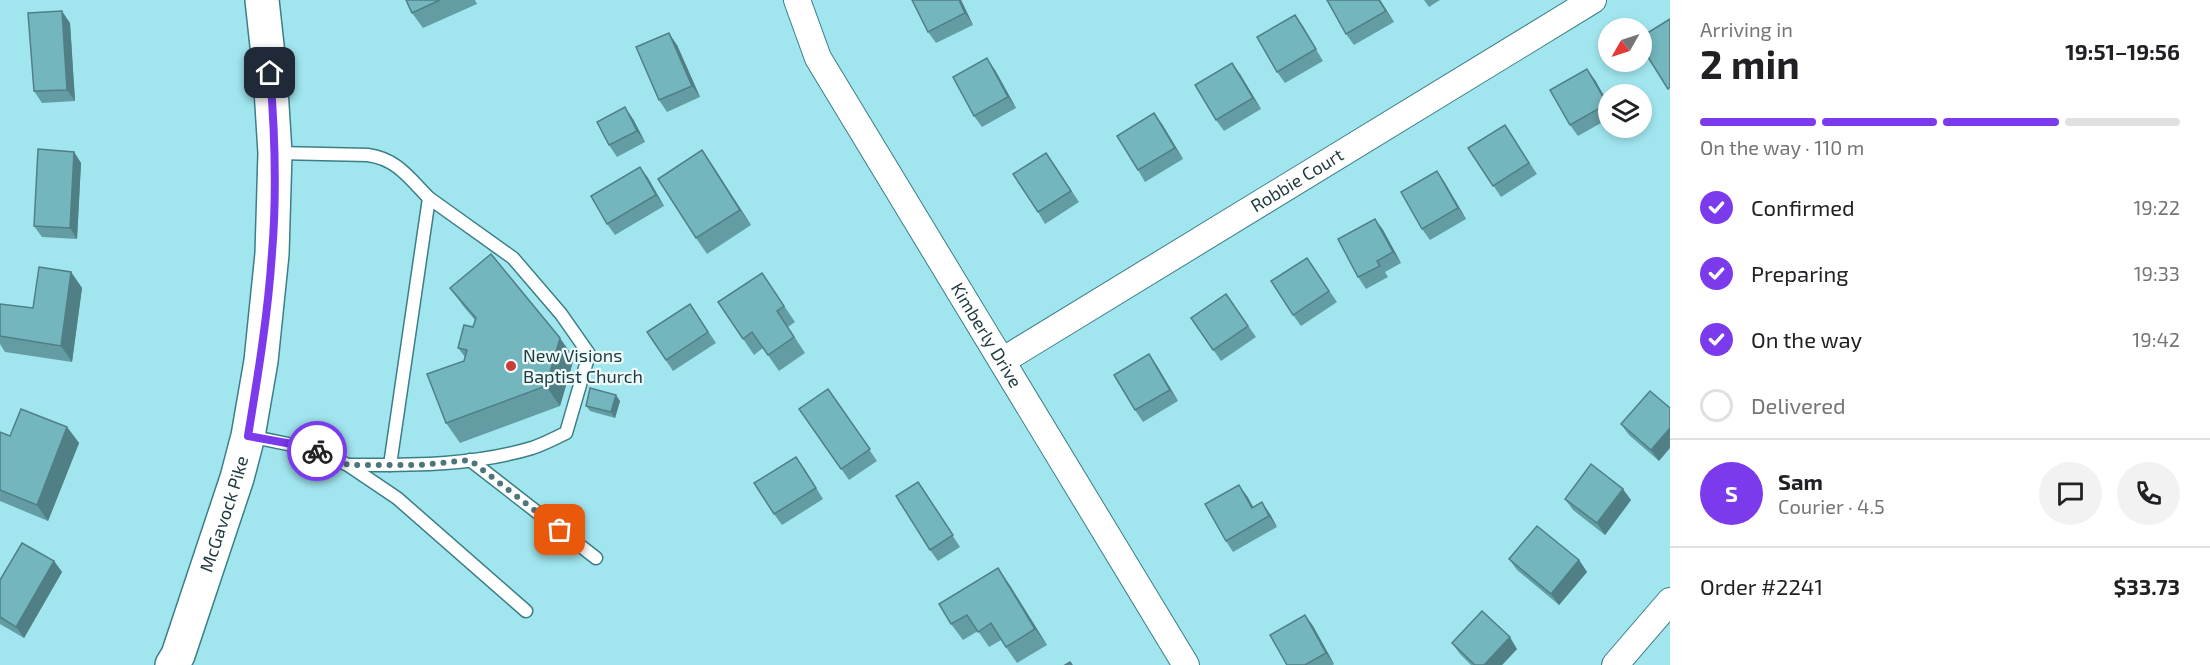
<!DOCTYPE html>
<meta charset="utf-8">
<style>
body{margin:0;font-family:"Exo 2",sans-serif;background:#f2f2f2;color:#202124;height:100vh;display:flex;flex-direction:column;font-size:22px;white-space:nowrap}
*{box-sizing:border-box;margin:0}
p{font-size:20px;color:#757577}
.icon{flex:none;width:33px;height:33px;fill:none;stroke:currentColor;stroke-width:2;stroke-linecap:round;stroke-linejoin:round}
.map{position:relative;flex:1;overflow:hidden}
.details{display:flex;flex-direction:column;background:#fff;width:540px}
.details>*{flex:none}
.needle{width:39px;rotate:231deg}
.buttons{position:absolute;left:1598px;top:18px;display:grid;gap:12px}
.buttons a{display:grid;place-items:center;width:54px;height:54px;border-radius:50%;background:#fff;box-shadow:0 3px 9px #0003;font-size:30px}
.pin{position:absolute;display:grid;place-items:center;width:51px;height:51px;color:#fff;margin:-26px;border-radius:12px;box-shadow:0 3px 9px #0006}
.courier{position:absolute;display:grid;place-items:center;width:60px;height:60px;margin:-30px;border:4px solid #7c3aed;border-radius:50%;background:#fff;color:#222;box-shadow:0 2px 8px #0007}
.overview em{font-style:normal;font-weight:700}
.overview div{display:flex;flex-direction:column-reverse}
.overview{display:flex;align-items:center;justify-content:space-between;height:102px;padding:0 30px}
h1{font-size:39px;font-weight:700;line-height:45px}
.bar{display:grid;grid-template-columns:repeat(4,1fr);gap:9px 6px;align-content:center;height:72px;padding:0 30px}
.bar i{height:8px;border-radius:4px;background:#e0e0e0}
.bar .on{background:#7c3aed}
.bar p{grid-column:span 4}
.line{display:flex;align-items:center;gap:15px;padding:0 30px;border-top:2px solid #e0e0e0}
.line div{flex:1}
.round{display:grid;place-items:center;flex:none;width:63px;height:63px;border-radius:32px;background:#f2f2f2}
ol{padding:0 30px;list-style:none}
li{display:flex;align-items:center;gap:18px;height:66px}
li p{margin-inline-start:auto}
li .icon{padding:6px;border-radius:50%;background:#7c3aed;color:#fff;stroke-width:4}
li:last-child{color:#757577}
li i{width:33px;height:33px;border:3px solid #e0e0e0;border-radius:50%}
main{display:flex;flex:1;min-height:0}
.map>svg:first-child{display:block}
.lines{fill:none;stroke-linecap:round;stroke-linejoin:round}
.service-casing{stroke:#3a7e86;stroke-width:15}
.minor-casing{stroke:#3a7e86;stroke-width:28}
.secondary-casing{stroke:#3a7e86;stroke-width:36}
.service{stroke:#fff;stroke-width:12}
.minor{stroke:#fff;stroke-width:26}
.secondary{stroke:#fff;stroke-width:33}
.wall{fill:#639da3}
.shaded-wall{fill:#507f85}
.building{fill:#73b6be;stroke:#507f85;stroke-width:1.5}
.done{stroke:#4c767c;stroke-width:6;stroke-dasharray:0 10.8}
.route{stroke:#7c3aed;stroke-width:8}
.poi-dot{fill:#cc3d3a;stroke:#effcfe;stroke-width:2}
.labels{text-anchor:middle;stroke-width:4.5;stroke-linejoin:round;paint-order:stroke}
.street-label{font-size:18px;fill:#1e3a3e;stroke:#effcfe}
.poi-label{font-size:18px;fill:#1e3a3e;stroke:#effcfe;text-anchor:start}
</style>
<main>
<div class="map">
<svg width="1670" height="665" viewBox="0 0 1670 665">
<rect width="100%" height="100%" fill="#a1e6ef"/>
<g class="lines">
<defs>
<g id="service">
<path d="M278,153L368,155C397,159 409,178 429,198L390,465"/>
<polyline points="249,436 312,449 348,465 397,498 526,611"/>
<polyline points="470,460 596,558"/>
<path d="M348,465C410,465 472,466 532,448C544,444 555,438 566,433L589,354L561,314L513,258L429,198"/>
</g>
<g id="minor">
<path id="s1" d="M797,0L818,58L1186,665"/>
<path id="s2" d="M1002,361L1593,0"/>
<polyline points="1615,665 1670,601"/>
</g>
<g id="secondary">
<path id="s3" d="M172,665L178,655L237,478L248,436L261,361L272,254L275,153L270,73L262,0"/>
</g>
</defs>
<use href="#service" class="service-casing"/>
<use href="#minor" class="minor-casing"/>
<use href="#secondary" class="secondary-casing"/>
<use href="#service" class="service"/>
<use href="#minor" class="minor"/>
<use href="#secondary" class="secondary"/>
</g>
<g class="wall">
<polygon points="406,0 475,0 477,4 423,28 412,13"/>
<polygon points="961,0 973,25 936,43 928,32"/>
<polygon points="1327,0 1380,0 1394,22 1354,45 1346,34"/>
<polygon points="1424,0 1440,0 1429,7"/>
<polygon points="1295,15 1323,61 1285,83 1277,72"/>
<polygon points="70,23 75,101 42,103 34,91"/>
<polygon points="677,45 700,97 667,112 659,100"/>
<polygon points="995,70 1016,108 982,127 974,116"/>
<polygon points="1240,74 1261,109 1224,131 1216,120"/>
<polygon points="1595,80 1608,103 1608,119 1578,136 1570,125"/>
<polygon points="633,119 645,142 617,157 609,145"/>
<polygon points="1162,124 1183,159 1145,182 1138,170"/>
<polygon points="1512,136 1537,174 1501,197 1468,148"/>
<polygon points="702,150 751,225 707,254 696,238"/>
<polygon points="74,152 81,163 77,239 42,237 34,226"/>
<polygon points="1054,164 1079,202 1045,224 1038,212"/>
<polygon points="640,167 648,178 664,206 615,235 607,224"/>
<polygon points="1437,171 1445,183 1466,219 1430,240 1422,229"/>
<polygon points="1375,219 1383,230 1401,263 1385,272 1388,277 1366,289 1358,277"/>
<polygon points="1307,258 1337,302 1301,326 1293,315"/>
<polygon points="71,272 82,288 72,362 5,352 0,344 0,304 33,308"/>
<polygon points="762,273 795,322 788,327 805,353 779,371 763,348 754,355 718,302"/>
<polygon points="450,288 574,358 560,406 460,443 446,423 465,357 458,348 473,327 475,320 464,307"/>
<polygon points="1226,294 1256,337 1221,361 1191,318"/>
<polygon points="690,304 716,343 673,371 647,332"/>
<polygon points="1157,366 1178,401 1143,422 1135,410"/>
<polygon points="828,389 877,461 849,480 799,409"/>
<polygon points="1650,391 1659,461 1629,435 1621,424"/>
<polygon points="620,401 615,418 590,411 586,406"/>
<polygon points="67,427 79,443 48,521 0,501 0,432 10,436"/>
<polygon points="804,468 823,499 782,525 774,514"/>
<polygon points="918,482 960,547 938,561 930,550"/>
<polygon points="1247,496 1253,507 1270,514 1277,527 1233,552 1226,541"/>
<polygon points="1565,499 1631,500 1605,535 1573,510"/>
<polygon points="1509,559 1579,560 1587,572 1559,605 1517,570"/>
<polygon points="54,561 62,572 24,638 0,624 0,580"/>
<polygon points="1009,584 1047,645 1017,663 1001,640 989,647 978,631 963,640 951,624"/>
<polygon points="1305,615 1313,626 1334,664 1333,665 1287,665"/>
<polygon points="1452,643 1517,649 1502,665 1471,665 1460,654"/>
</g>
<g class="shaded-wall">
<polygon points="959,0 961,0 973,25 965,13"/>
<polygon points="1379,0 1380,0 1394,22 1386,11"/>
<polygon points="62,11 70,23 75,101 67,90"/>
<polygon points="1295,15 1303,26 1323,61 1316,49"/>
<polygon points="669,33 677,45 700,97 692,86"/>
<polygon points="987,58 995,70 1016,108 1008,97"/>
<polygon points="1232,63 1240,74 1261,109 1253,98"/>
<polygon points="1587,69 1595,80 1608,103 1608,106"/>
<polygon points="625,107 633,119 645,142 637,131"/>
<polygon points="1154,113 1162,124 1183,159 1175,148"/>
<polygon points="702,150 713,166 751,225 740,210"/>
<polygon points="74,152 81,163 77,239 70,228"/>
<polygon points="640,167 648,178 664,206 656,195"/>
<polygon points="1437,171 1445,183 1466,219 1458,208"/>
<polygon points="1375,219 1383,230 1401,263 1393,252"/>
<polygon points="71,272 82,288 72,362 61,346"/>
<polygon points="560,338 574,358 560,406 546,386"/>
<polygon points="1149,354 1157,366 1178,401 1170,390"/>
<polygon points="616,395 620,401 615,418 611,412"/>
<polygon points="67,427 79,443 48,521 37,505"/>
<polygon points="1670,428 1670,448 1659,461 1651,450"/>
<polygon points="1239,485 1247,496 1260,519 1252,508"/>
<polygon points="1623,489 1631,500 1605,535 1597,523"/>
<polygon points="1262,502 1270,514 1277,527 1269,516"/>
<polygon points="1579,560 1587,572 1559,605 1551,594"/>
<polygon points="54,561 62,572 24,638 16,627"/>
<polygon points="998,568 1009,584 1047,645 1035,629"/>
<polygon points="1305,615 1313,626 1334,664 1326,653"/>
<polygon points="1510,637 1517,649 1502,665 1484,665"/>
</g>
<g class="building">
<polygon points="406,0 440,0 412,13"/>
<polygon points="912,0 959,0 965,13 928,32"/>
<polygon points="1327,0 1379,0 1386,11 1346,34"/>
<polygon points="62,11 67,90 34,91 28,13"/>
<polygon points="1295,15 1316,49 1277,72 1257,37"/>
<polygon points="1670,19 1670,87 1668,89 1641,46 1641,37"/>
<polygon points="669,33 692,86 659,100 636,47"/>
<polygon points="987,58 1008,97 974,116 953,77"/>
<polygon points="1232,63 1253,98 1216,120 1195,85"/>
<polygon points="1587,69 1607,104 1570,125 1550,90"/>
<polygon points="625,107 637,131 609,145 597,122"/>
<polygon points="1154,113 1175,148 1138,170 1117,136"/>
<polygon points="1505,125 1529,163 1493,186 1468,148"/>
<polygon points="38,149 74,152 70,228 34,226"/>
<polygon points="702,150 740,210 696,238 658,179"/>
<polygon points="1046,153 1071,191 1038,212 1013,174"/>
<polygon points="640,167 656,195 607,224 591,196"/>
<polygon points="1437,171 1458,208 1422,229 1401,192"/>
<polygon points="1375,219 1393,252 1377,261 1380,266 1358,277 1338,239"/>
<polygon points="491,254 560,338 546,386 446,423 427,374 464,361 467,350 458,348 464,325 473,327 476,318 450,288"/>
<polygon points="1307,258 1329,291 1293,315 1271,281"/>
<polygon points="39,267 71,272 61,346 0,336 0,304 33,308"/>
<polygon points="762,273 784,306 777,311 794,337 768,355 752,332 743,339 718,302"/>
<polygon points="1226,294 1248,326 1213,350 1191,318"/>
<polygon points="690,304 708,332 666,360 647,332"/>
<polygon points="1149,354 1170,390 1135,410 1114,375"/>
<polygon points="590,388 616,395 611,412 586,406"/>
<polygon points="828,389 870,449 841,469 799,409"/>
<polygon points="1650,391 1670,408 1670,428 1651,450 1621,424"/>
<polygon points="21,409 67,427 37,505 0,490 0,432 10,436"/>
<polygon points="796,457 816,488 774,514 754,483"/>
<polygon points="1591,464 1623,489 1597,523 1565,499"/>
<polygon points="918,482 953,535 930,550 896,496"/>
<polygon points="1239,485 1252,508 1262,502 1269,516 1226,541 1205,504"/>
<polygon points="1537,526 1579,560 1551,594 1509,559"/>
<polygon points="22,543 54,561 16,627 0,617 0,580"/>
<polygon points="998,568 1035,629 1006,647 991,623 978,632 967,615 951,624 939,604"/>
<polygon points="1482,611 1510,637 1484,665 1475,665 1452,643"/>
<polygon points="1305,615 1326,653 1305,665 1287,665 1270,635"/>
<polygon points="1070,662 1072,665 1065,665"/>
</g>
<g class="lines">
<polyline class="done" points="317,451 348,465 420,465 470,460 560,530"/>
<path class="route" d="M270,73C275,133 277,193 272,253C268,314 258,375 248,436L292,444L317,451"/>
</g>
<circle class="poi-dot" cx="511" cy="366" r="6"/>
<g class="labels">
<g class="street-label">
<text dy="6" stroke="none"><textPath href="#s2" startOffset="346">Robbie Court</textPath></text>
<text dy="6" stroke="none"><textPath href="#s1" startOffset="386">Kimberly Drive</textPath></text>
<text dy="6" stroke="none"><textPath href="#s3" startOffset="160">McGavock Pike</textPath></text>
</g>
<g class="poi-label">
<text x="523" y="362">New Visions<tspan x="523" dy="21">Baptist Church</tspan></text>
</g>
</g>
</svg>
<div class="buttons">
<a><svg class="needle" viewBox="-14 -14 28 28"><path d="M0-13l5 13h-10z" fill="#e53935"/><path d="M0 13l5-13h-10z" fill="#757577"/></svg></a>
<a><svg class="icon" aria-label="layers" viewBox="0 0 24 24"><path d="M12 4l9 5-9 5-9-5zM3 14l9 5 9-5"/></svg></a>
</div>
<div class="pin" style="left:560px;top:530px;background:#ea580c"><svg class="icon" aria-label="bag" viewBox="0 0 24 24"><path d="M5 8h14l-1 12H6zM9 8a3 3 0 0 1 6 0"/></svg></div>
<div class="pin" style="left:270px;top:73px;background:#1f2937"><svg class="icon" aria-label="home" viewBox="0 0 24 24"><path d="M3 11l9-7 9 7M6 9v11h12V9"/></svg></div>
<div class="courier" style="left:317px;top:451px"><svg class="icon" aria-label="bike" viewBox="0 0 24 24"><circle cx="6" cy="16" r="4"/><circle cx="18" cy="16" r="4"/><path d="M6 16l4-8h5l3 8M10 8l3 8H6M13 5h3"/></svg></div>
</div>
<section class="details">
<div class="overview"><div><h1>2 min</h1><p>Arriving in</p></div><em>19:51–19:56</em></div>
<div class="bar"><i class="on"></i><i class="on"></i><i class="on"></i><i></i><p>On the way · 110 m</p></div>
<ol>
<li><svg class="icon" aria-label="check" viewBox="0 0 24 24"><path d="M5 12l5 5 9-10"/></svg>Confirmed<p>19:22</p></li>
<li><svg class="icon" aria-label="check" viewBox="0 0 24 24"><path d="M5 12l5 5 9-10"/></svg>Preparing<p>19:33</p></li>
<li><svg class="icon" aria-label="check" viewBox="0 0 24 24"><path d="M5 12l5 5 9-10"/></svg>On the way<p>19:42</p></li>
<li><i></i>Delivered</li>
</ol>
<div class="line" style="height:108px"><b class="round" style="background:#7c3aed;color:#fff">S</b><div><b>Sam</b><p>Courier · 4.5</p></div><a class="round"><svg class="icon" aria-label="chat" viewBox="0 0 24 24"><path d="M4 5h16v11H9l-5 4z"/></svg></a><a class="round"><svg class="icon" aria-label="phone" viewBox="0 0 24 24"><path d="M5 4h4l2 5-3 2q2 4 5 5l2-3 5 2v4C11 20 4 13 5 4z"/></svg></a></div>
<div class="line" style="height:78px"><div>Order #2241</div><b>$33.73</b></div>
</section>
</main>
